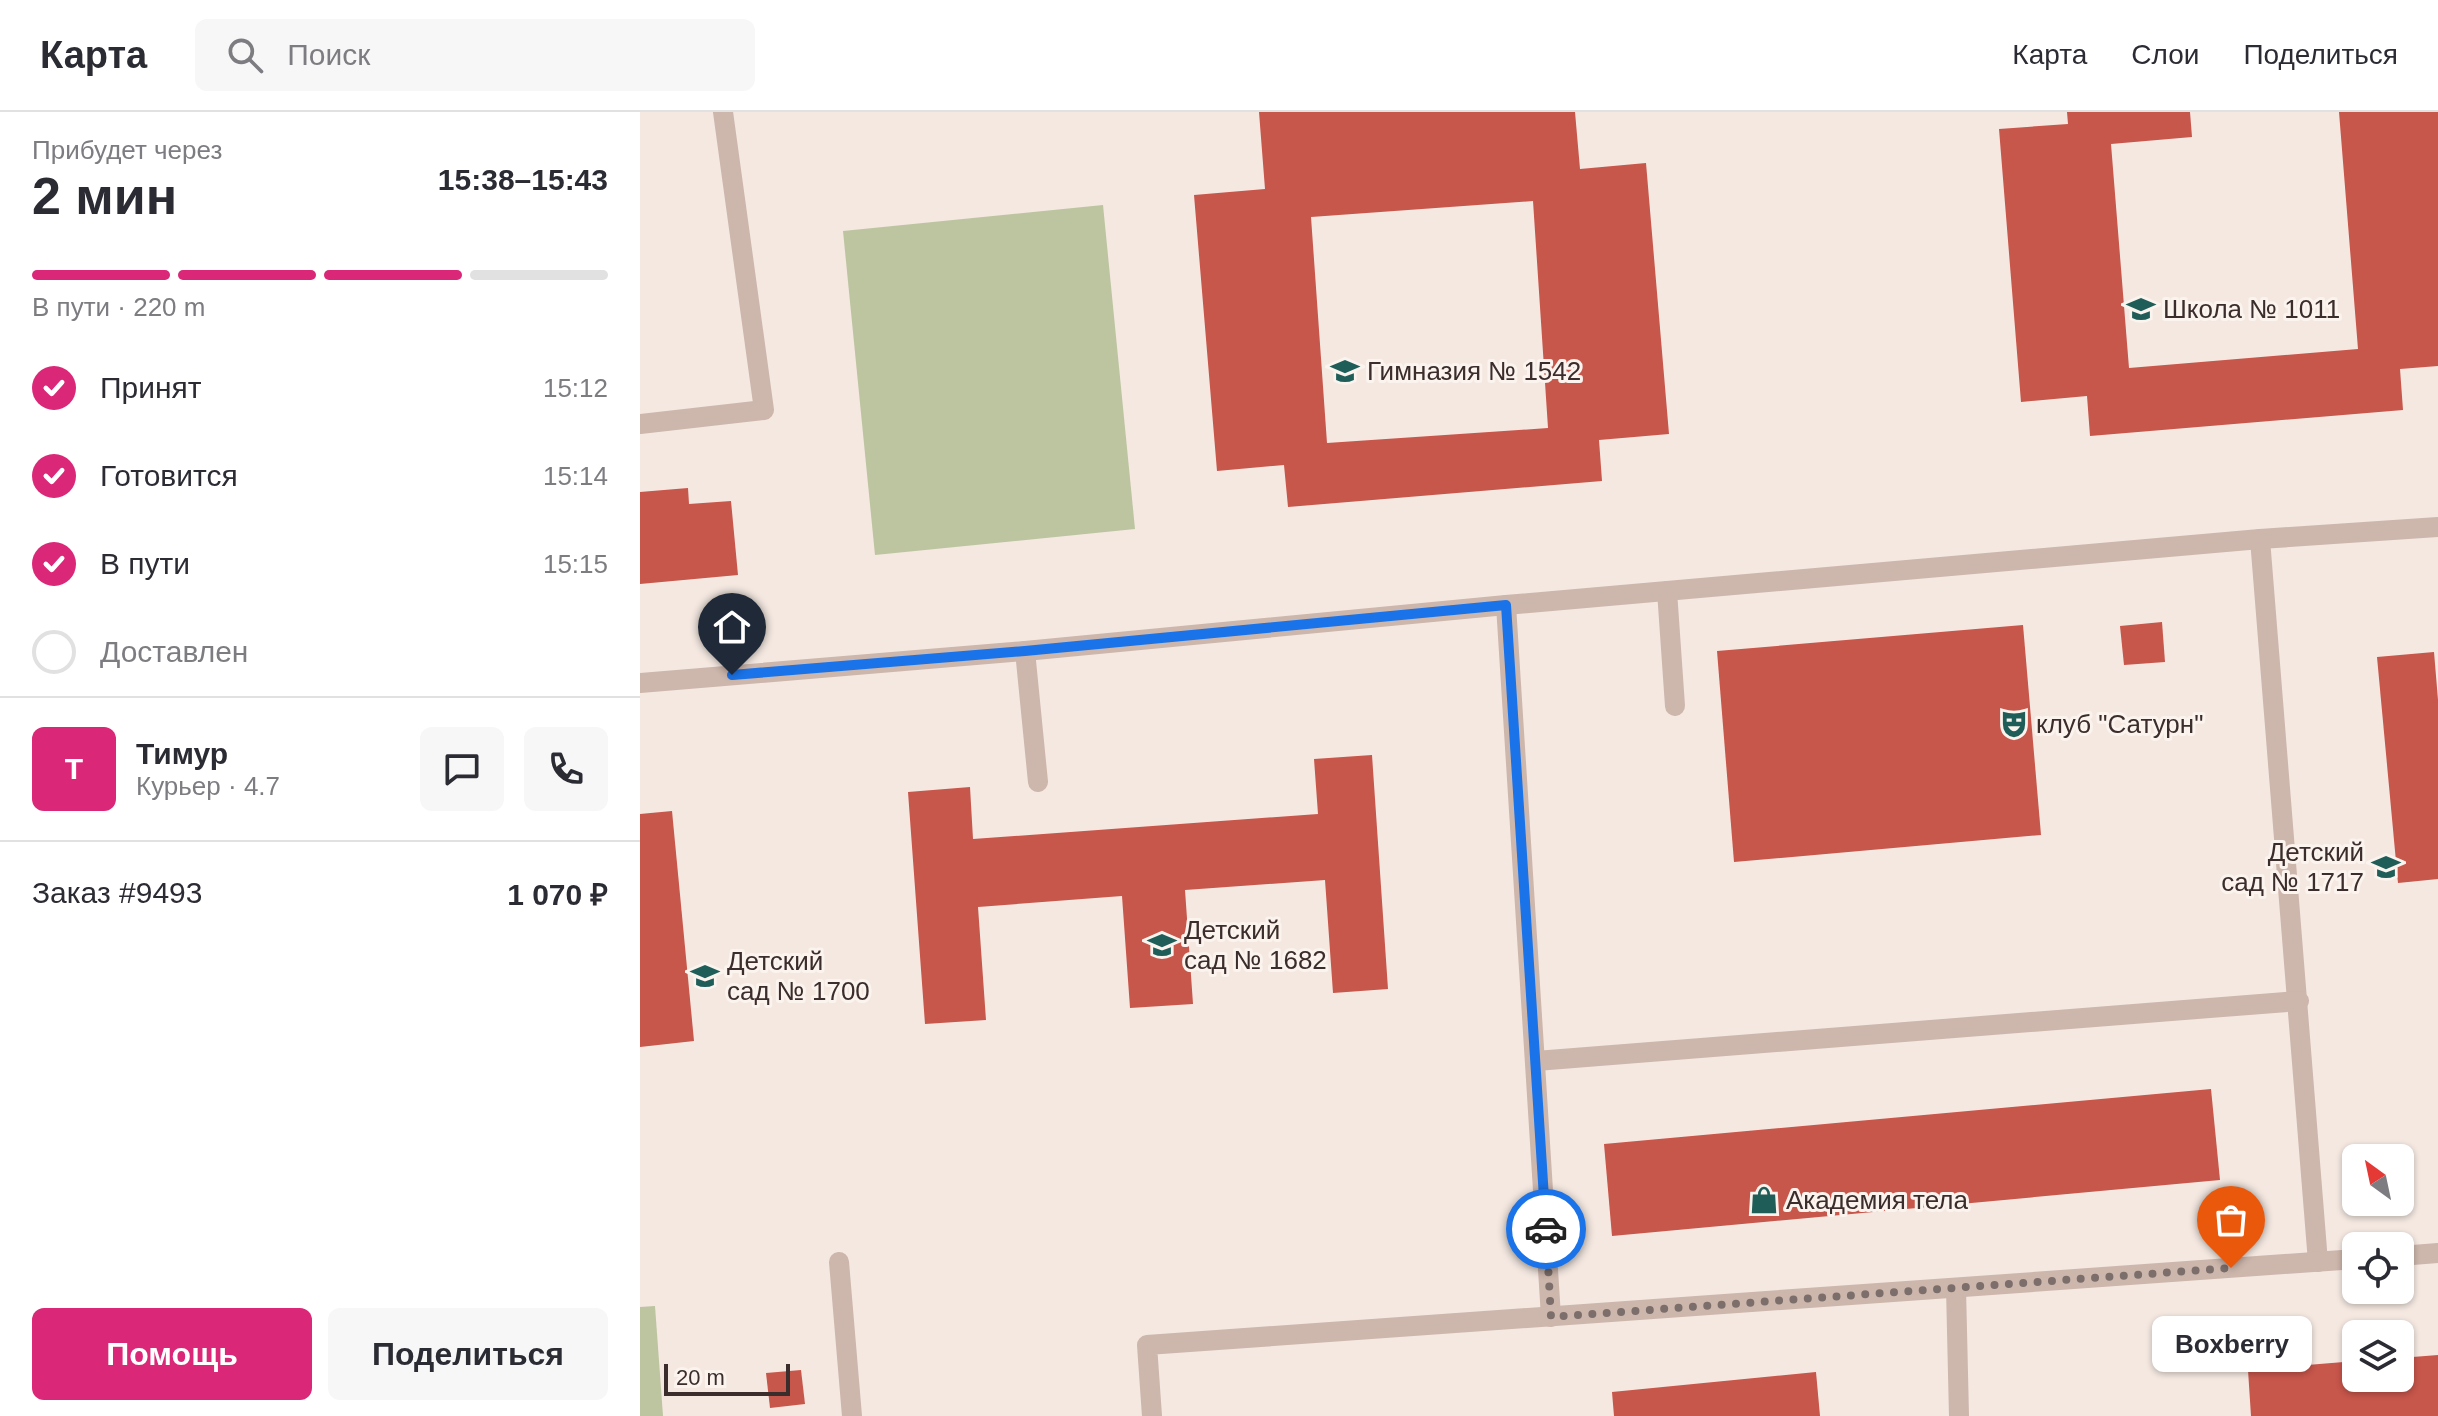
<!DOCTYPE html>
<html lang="ru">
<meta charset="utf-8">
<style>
body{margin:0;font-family:Arial,sans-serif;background:#f7f7f7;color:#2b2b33;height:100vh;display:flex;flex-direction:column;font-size:30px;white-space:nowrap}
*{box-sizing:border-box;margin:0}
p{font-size:26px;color:#7c7c81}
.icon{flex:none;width:44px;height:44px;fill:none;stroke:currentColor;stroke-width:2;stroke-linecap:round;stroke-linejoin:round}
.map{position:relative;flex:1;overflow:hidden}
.side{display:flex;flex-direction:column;background:#fff;width:640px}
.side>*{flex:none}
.needle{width:52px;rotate:327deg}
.buttons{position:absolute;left:1702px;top:1032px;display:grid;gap:16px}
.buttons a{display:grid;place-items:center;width:72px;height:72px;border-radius:12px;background:#fff;box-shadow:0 2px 6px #0004;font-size:40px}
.scale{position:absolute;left:24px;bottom:20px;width:126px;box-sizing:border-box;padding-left:8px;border:4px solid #3b2d2b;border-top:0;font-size:22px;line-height:28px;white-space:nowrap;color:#3b2d2b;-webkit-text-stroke:6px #fbf3ee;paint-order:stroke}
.pin{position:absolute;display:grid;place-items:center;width:68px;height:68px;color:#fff;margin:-82px -34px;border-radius:50% 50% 50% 0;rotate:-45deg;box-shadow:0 0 8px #0007}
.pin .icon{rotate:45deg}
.courier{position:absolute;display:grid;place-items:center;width:80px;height:80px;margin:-40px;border:6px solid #1a73e8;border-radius:50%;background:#fff;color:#222;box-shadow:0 2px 10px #0007}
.bubble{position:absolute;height:56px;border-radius:12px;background:#fff;box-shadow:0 2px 6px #0004;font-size:26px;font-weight:800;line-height:56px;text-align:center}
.overview em{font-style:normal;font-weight:800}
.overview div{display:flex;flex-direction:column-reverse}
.overview{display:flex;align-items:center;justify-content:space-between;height:136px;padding:0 32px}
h1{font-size:52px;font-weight:800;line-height:60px}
.bar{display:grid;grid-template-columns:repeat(4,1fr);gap:12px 8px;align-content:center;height:96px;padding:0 32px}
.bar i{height:10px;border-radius:6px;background:#e1e1e2}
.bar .on{background:#db2777}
.bar p{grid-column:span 4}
.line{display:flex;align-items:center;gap:20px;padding:0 32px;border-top:2px solid #e1e1e2}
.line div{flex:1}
.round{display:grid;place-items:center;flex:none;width:84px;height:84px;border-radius:12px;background:#f7f7f7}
ol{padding:0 32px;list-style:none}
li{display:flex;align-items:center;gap:24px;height:88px}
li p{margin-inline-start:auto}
li .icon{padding:8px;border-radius:50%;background:#db2777;color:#fff;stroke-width:4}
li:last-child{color:#7c7c81}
li i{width:44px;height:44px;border:4px solid #e1e1e2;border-radius:50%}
.primary-button{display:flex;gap:16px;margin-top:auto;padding:16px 32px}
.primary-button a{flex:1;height:92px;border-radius:12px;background:#db2777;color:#fff;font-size:32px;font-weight:800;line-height:92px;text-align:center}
.primary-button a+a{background:#f7f7f7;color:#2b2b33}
header{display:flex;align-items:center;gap:48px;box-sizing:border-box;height:112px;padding:0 40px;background:#fff;border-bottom:2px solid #e1e1e2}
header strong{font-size:38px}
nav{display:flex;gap:44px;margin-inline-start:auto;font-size:28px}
.search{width:560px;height:72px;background:#f7f7f7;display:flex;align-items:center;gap:20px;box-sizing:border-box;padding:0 28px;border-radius:12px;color:#7c7c81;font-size:30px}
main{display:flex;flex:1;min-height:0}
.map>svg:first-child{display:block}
.green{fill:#bdc4a0}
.building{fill:#c7564b;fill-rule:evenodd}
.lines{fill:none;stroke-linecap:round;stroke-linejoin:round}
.service{stroke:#cdb6ac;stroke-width:20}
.done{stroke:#7c6e6b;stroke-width:8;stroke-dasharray:0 14.4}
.route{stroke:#1a73e8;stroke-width:10}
.labels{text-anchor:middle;stroke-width:6;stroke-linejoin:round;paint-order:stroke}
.poi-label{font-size:26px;fill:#3b2d2b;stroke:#fbf3ee;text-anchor:start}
</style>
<header>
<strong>Карта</strong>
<div class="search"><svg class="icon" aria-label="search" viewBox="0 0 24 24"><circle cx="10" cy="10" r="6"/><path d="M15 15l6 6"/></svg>Поиск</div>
<nav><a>Карта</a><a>Слои</a><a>Поделиться</a></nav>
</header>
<main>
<section class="side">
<div class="overview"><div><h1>2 мин</h1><p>Прибудет через</p></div><em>15:38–15:43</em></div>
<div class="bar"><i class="on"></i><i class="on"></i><i class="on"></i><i></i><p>В пути · 220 m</p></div>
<ol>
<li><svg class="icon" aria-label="check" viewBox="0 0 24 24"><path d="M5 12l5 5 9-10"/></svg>Принят<p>15:12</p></li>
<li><svg class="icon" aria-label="check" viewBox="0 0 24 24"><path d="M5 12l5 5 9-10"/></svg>Готовится<p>15:14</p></li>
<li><svg class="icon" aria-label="check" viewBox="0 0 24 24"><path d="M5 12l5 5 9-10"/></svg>В пути<p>15:15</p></li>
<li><i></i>Доставлен</li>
</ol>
<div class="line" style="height:144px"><b class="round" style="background:#db2777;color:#fff">Т</b><div><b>Тимур</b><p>Курьер · 4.7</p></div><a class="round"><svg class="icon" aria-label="chat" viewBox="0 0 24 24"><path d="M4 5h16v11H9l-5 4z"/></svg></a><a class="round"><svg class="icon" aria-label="phone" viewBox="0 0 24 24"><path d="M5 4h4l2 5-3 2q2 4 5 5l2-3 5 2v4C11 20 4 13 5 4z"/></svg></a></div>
<div class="line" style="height:104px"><div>Заказ #9493</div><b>1 070 ₽</b></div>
<div class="primary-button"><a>Помощь</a><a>Поделиться</a></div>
</section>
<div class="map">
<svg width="1798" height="1304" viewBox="0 0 1798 1304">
<rect width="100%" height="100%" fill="#f4e8e1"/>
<g class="green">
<polygon points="463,93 495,417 235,443 203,119"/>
<polygon points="15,1194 23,1304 0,1304 0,1195"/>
</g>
<g class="building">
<path d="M619,0H935L940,57L1006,51L1029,322L959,328L962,369L648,395L644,353L577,359L554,83L625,77ZM893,89L908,316L687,331L671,105Z"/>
<polygon points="1427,0 1550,0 1552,25 1471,32 1489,256 1718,237 1699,0 1798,0 1798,254 1760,257 1763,298 1450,324 1447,284 1381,290 1359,17 1428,12"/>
<polygon points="48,376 49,392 91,389 98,463 0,472 0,380"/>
<polygon points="1522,510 1525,550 1484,553 1480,514"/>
<polygon points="1383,513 1401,723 1094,750 1077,539"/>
<polygon points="1794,540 1798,588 1798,767 1758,771 1737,545"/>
<polygon points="732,643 748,877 693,881 685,768 545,778 553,892 490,896 482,784 338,795 346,908 285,912 268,680 330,675 333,727 678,702 674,647"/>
<polygon points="32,699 54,929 0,935 0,702"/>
<polygon points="1571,977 1580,1068 972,1124 964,1032"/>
<polygon points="1798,1243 1798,1304 1611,1304 1608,1258 1716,1249 1716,1266 1760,1266 1760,1246"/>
<polygon points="161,1258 165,1292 130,1296 126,1261"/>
<polygon points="1176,1260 1180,1304 974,1304 972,1280"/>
</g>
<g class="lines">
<g class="service">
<polyline points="0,312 124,298 83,0"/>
<polyline points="1620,427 1678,1150"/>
<polyline points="1027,479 1035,594"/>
<polyline points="866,493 911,1205"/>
<polyline points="385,539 398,670"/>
<polyline points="0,571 385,539 866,493 1620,427 1798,415"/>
<polyline points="896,949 1659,889"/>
<polyline points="1760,1144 1798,1141"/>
<polyline points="199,1150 212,1304"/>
<polyline points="1316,1176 1319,1304"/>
<polyline points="512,1304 507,1233 1716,1147"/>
</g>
</g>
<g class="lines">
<polyline class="done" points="906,1117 911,1205 1591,1156"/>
<polyline class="route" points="92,563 385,539 866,493 906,1117"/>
</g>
<defs>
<symbol id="school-bare" viewBox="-9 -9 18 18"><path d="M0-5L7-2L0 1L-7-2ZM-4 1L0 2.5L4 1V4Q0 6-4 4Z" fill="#1f5d58" stroke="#fbf3ee" stroke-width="2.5" paint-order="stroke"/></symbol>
<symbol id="theatre-bare" viewBox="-9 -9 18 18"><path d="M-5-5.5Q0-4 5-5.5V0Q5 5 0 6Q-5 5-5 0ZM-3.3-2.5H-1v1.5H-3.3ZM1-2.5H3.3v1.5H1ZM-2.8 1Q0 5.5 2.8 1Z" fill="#1f5d58" stroke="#fbf3ee" stroke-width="2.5" paint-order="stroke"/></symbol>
<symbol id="shop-bare" viewBox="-9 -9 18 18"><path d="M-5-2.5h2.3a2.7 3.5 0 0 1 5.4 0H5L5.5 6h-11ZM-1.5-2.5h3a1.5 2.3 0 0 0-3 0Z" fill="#1f5d58" stroke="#fbf3ee" stroke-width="2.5" paint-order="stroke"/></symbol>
</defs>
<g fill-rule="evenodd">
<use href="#school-bare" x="1481" y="177" width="40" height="40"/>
<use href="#school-bare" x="685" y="239" width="40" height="40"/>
<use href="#theatre-bare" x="1354" y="592" width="40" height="40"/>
<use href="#school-bare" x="1726" y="735" width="40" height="40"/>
<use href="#school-bare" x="502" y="813" width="40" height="40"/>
<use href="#school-bare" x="45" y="844" width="40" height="40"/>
<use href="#shop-bare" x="1104" y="1068" width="40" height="40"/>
</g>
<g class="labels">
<g class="poi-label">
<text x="1523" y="206">Школа № 1011</text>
<text x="727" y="268">Гимназия № 1542</text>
<text x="1396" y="621">клуб "Сатурн"</text>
<text x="1724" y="749" text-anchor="end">Детский<tspan x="1724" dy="30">сад № 1717</tspan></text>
<text x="544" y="827">Детский<tspan x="544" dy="30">сад № 1682</tspan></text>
<text x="87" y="858">Детский<tspan x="87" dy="30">сад № 1700</tspan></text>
<text x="1146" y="1097">Академия тела</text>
</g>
</g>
</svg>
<div class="buttons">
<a><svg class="needle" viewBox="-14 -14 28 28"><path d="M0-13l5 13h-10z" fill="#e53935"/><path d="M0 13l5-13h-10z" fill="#7c7c81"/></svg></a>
<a><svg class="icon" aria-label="locate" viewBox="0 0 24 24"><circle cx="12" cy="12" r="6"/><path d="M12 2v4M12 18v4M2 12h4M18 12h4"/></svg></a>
<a><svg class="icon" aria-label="layers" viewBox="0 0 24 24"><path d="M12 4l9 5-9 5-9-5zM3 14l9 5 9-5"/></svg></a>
</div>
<div class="scale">20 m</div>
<div class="pin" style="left:1591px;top:1156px;background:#ea580c"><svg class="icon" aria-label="bag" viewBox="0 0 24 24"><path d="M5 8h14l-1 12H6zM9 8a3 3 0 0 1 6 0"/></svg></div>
<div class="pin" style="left:92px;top:563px;background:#1f2937"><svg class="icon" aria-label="home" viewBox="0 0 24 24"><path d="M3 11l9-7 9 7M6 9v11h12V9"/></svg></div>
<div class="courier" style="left:906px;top:1117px"><svg class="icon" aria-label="car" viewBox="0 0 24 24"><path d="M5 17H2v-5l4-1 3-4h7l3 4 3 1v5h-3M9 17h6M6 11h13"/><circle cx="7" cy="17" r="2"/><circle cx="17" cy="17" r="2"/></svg></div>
<div class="bubble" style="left:1512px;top:1204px;width:160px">Boxberry</div>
</div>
</main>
